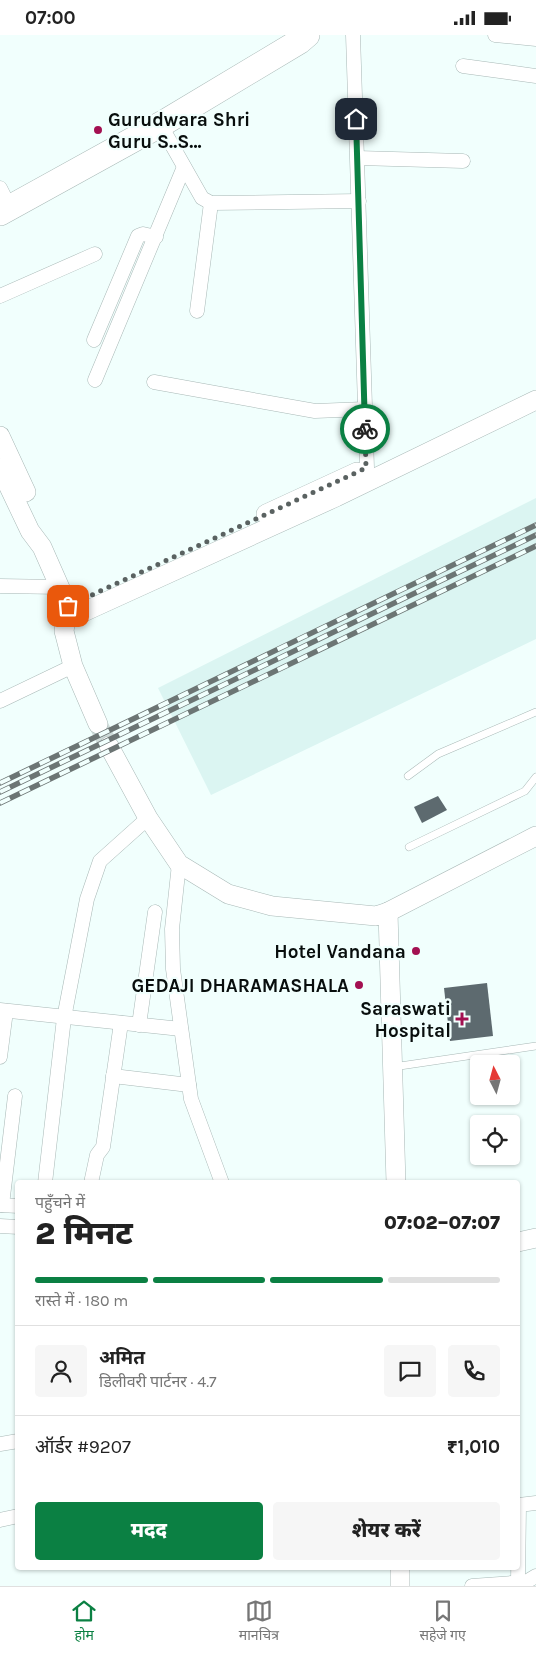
<!DOCTYPE html>
<html lang="hi">
<meta charset="utf-8">
<style>
body{margin:0;font-family:Karla,"Noto Sans Devanagari",sans-serif;background:#f6f6f6;color:#222;height:100vh;display:flex;flex-direction:column;font-size:19px;white-space:nowrap}
*{box-sizing:border-box;margin:0}
p{font-size:16px;color:#767676}
.icon{flex:none;width:28px;height:28px;fill:none;stroke:currentColor;stroke-width:2;stroke-linecap:round;stroke-linejoin:round}
.map{position:relative;flex:1;overflow:hidden}
.panel{position:absolute;left:15px;top:1145px;width:505px;height:390px;display:flex;flex-direction:column;background:#fff;border-radius:5px;box-shadow:0 1px 4px #0004}
.panel>*{flex:none}
.needle{width:32px;rotate:354deg}
.buttons{position:absolute;left:470px;top:1020px;display:grid;gap:10px}
.buttons a{display:grid;place-items:center;width:50px;height:50px;border-radius:5px;background:#fff;box-shadow:0 1px 4px #0004;font-size:25px}
.pin{position:absolute;display:grid;place-items:center;width:42px;height:42px;color:#fff;margin:-21px;border-radius:10px;box-shadow:0 2px 8px #0006}
.courier{position:absolute;display:grid;place-items:center;width:50px;height:50px;margin:-25px;border:4px solid #0b8043;border-radius:50%;background:#fff;color:#222;box-shadow:0 1px 6px #0007}
.headline em{font-style:normal;font-weight:800}
.headline div{display:flex;flex-direction:column-reverse}
.headline{display:flex;align-items:center;justify-content:space-between;height:85px;padding:0 20px}
h1{font-size:32px;font-weight:800;line-height:38px}
.bar{display:grid;grid-template-columns:repeat(4,1fr);gap:8px 5px;align-content:center;height:60px;padding:0 20px}
.bar i{height:6px;border-radius:4px;background:#e0e0e0}
.bar .selected{background:#0b8043}
.bar p{grid-column:span 4}
.line{display:flex;align-items:center;gap:12px;padding:0 20px;border-top:1px solid #e0e0e0}
.line div{flex:1}
.round{display:grid;place-items:center;flex:none;width:52px;height:52px;border-radius:5px;background:#f6f6f6}
.cta{display:flex;gap:10px;margin-top:auto;padding:10px 20px}
.cta a{flex:1;height:58px;border-radius:5px;background:#0b8043;color:#fff;font-size:20px;font-weight:800;line-height:58px;text-align:center}
.cta a+a{background:#f6f6f6;color:#222}
.status{display:flex;justify-content:space-between;align-items:center;height:35px;padding:0 25px;background:#fff;direction:ltr}
.status svg{height:14px;fill:currentColor}
.menu{display:flex;justify-content:space-around;align-items:center;height:70px;border-top:1px solid #e0e0e0;background:#fff;font-size:14px;color:#767676}
.menu a{display:grid;justify-items:center;gap:2px}
.menu .selected{color:#0b8043}
.map>svg:first-child{display:block}
.built{fill:#dbf5f2}
.building{fill:#5d6a6f}
.lines{fill:none;stroke-linecap:round;stroke-linejoin:round}
.secondary-tunnel{stroke:#cedbd9;stroke-width:19;stroke-dasharray:19 9;stroke-linecap:butt}
.lane-casing{stroke:#a8b8b6;stroke-width:8}
.street-casing{stroke:#a8b8b6;stroke-width:15}
.secondary-casing{stroke:#a8b8b6;stroke-width:20}
.highway-casing{stroke:#a8b8b6;stroke-width:26}
.lane{stroke:#fff;stroke-width:7}
.street{stroke:#fff;stroke-width:14}
.secondary{stroke:#fff;stroke-width:19}
.highway{stroke:#fff;stroke-width:25}
.rail-casing{stroke:#6c7574;stroke-width:5.5}
.rail{stroke:#f1fffd;stroke-width:4;stroke-dasharray:11;stroke-linecap:butt}
.done{stroke:#5a6261;stroke-width:5;stroke-dasharray:0 9}
.route{stroke:#0b8043;stroke-width:6}
.poi-dot{fill:#a31051;stroke:#f1fffd;stroke-width:2}
.labels{text-anchor:middle;stroke-width:4.5;stroke-linejoin:round;paint-order:stroke}
.poi-label{font-size:19px;font-weight:bold;fill:#080e0d;stroke:#f1fffd;text-anchor:end}
</style>
<div class="status"><b>07:00</b><svg viewBox="0 0 49 12"><path d="M0 12V9h3v3zM5 12V6h3v6zM10 12V3h3v9zM15 12V0h3v12zM26 1h20v11H26zM47 4h2v5h-2z"/></svg></div>
<div class="map">
<svg width="536" height="1551" viewBox="0 0 536 1551">
<rect width="100%" height="100%" fill="#f1fffd"/>
<polygon class="built" points="536,463 536,604 211,760 158,653"/>
<g class="building">
<polygon points="438,761 447,775 422,788 414,772"/>
<polygon points="487,948 493,1001 450,1006 444,953"/>
</g>
<g class="lines">
<polyline class="secondary-tunnel" points="98,689 109,711"/>
<defs>
<g id="lane">
<polyline points="408,741 438,719 536,677"/>
<polyline points="409,812 525,756 536,742"/>
<polyline points="393,1032 536,1011"/>
</g>
<g id="street">
<polyline points="353,0 367,433"/>
<polyline points="495,0 536,4"/>
<polyline points="463,31 536,41"/>
<polyline points="160,89 202,163 211,168 359,166"/>
<polyline points="358,123 463,126"/>
<polyline points="0,153 10,173"/>
<polyline points="0,261 95,219"/>
<polyline points="197,276 211,168"/>
<polyline points="94,305 138,201 143,199 156,202"/>
<polyline points="95,345 184,132"/>
<polyline points="154,347 315,376 365,374"/>
<polyline points="0,551 59,552"/>
<polyline points="0,666 73,631"/>
<polyline points="179,829 172,894 173,934 191,1064 222,1148"/>
<polyline points="0,975 181,994"/>
<polyline points="139,990 155,877"/>
<polyline points="0,1022 6,976"/>
<polyline points="113,1041 189,1050"/>
<polyline points="45,1148 64,983 87,864 100,826 148,783"/>
<polyline points="91,1148 97,1120 103,1112 121,988"/>
<polyline points="0,1170 18,1171"/>
<polyline points="2,1170 15,1061"/>
<polyline points="0,1191 18,1192"/>
<polyline points="0,1409 18,1406"/>
<polyline points="0,1485 18,1481"/>
<polyline points="518,1548 519,1470 536,1468"/>
<polyline points="472,1551 526,1547 536,1541"/>
</g>
<g id="secondary">
<polyline points="0,401 26,457"/>
<polyline points="0,433 30,496 42,512 68,571 64,596 73,631 98,689"/>
<polyline points="266,479 357,437"/>
<polyline points="66,585 336,462 536,365"/>
<polyline points="109,711 148,783 179,829 228,859 272,871 376,881 388,877 536,801"/>
<polyline points="388,877 396,1148"/>
<polyline points="518,1207 536,1203"/>
<polyline points="400,1532 400,1551"/>
</g>
<polyline id="highway" points="0,178 165,87 300,6 307,0"/>
</defs>
<use href="#lane" class="lane-casing"/>
<use href="#street" class="street-casing"/>
<use href="#secondary" class="secondary-casing"/>
<use href="#highway" class="highway-casing"/>
<use href="#lane" class="lane"/>
<use href="#street" class="street"/>
<use href="#secondary" class="secondary"/>
<use href="#highway" class="highway"/>
<defs>
<g id="rail">
<polyline points="0,748 536,490"/>
<polyline points="0,757 536,500"/>
<polyline points="0,768 536,511"/>
</g>
</defs>
<use href="#rail" class="rail-casing"/>
<use href="#rail" class="rail"/>
</g>
<g class="lines">
<polyline class="done" points="68,571 366,433 365,394"/>
<polyline class="route" points="356,84 365,394"/>
</g>
<g class="poi-dot">
<circle cx="98" cy="95" r="5"/>
<circle cx="416" cy="916" r="5"/>
<circle cx="359" cy="950" r="5"/>
<path d="M459.5 976.5h5v5h5v5h-5v5h-5v-5h-5v-5h5z"/>
</g>
<g class="labels">
<g class="poi-label">
<text x="108" y="91" text-anchor="start">Gurudwara Shri<tspan x="108" dy="22">Guru S..S...</tspan></text>
<text x="406" y="923">Hotel Vandana</text>
<text x="349" y="957">GEDAJI DHARAMASHALA</text>
<text x="451" y="980">Saraswati<tspan x="451" dy="22">Hospital</tspan></text>
</g>
</g>
</svg>
<div class="buttons">
<a><svg class="needle" viewBox="-14 -14 28 28"><path d="M0-13l5 13h-10z" fill="#e53935"/><path d="M0 13l5-13h-10z" fill="#767676"/></svg></a>
<a><svg class="icon" aria-label="locate" viewBox="0 0 24 24"><circle cx="12" cy="12" r="6"/><path d="M12 2v4M12 18v4M2 12h4M18 12h4"/></svg></a>
</div>
<div class="pin" style="left:68px;top:571px;background:#ea580c"><svg class="icon" aria-label="bag" viewBox="0 0 24 24"><path d="M5 8h14l-1 12H6zM9 8a3 3 0 0 1 6 0"/></svg></div>
<div class="pin" style="left:356px;top:84px;background:#1f2937"><svg class="icon" aria-label="home" viewBox="0 0 24 24"><path d="M3 11l9-7 9 7M6 9v11h12V9"/></svg></div>
<div class="courier" style="left:365px;top:394px"><svg class="icon" aria-label="bike" viewBox="0 0 24 24"><circle cx="6" cy="16" r="4"/><circle cx="18" cy="16" r="4"/><path d="M6 16l4-8h5l3 8M10 8l3 8H6M13 5h3"/></svg></div>
<section class="panel">
<div class="headline"><div><h1>2 मिनट</h1><p>पहुँचने में</p></div><em>07:02–07:07</em></div>
<div class="bar"><i class="selected"></i><i class="selected"></i><i class="selected"></i><i></i><p>रास्ते में · 180 m</p></div>
<div class="line" style="height:90px"><a class="round"><svg class="icon" aria-label="person" viewBox="0 0 24 24"><circle cx="12" cy="8" r="4"/><path d="M4 21q1-7 8-7t8 7"/></svg></a><div><b>अमित</b><p>डिलीवरी पार्टनर · 4.7</p></div><a class="round"><svg class="icon" aria-label="chat" viewBox="0 0 24 24"><path d="M4 5h16v11H9l-5 4z"/></svg></a><a class="round"><svg class="icon" aria-label="phone" viewBox="0 0 24 24"><path d="M5 4h4l2 5-3 2q2 4 5 5l2-3 5 2v4C11 20 4 13 5 4z"/></svg></a></div>
<div class="line" style="height:65px"><div>ऑर्डर #9207</div><b>₹1,010</b></div>
<div class="cta"><a>मदद</a><a>शेयर करें</a></div>
</section>
</div>
<nav class="menu">
<a class="selected"><svg class="icon" aria-label="home" viewBox="0 0 24 24"><path d="M3 11l9-7 9 7M6 9v11h12V9"/></svg>होम</a>
<a><svg class="icon" aria-label="map" viewBox="0 0 24 24"><path d="M3 6l6-2 6 2 6-2v14l-6 2-6-2-6 2zM9 4v14M15 6v14"/></svg>मानचित्र</a>
<a><svg class="icon" aria-label="saved" viewBox="0 0 24 24"><path d="M7 4h10v16l-5-4-5 4z"/></svg>सहेजे गए</a>
</nav>
